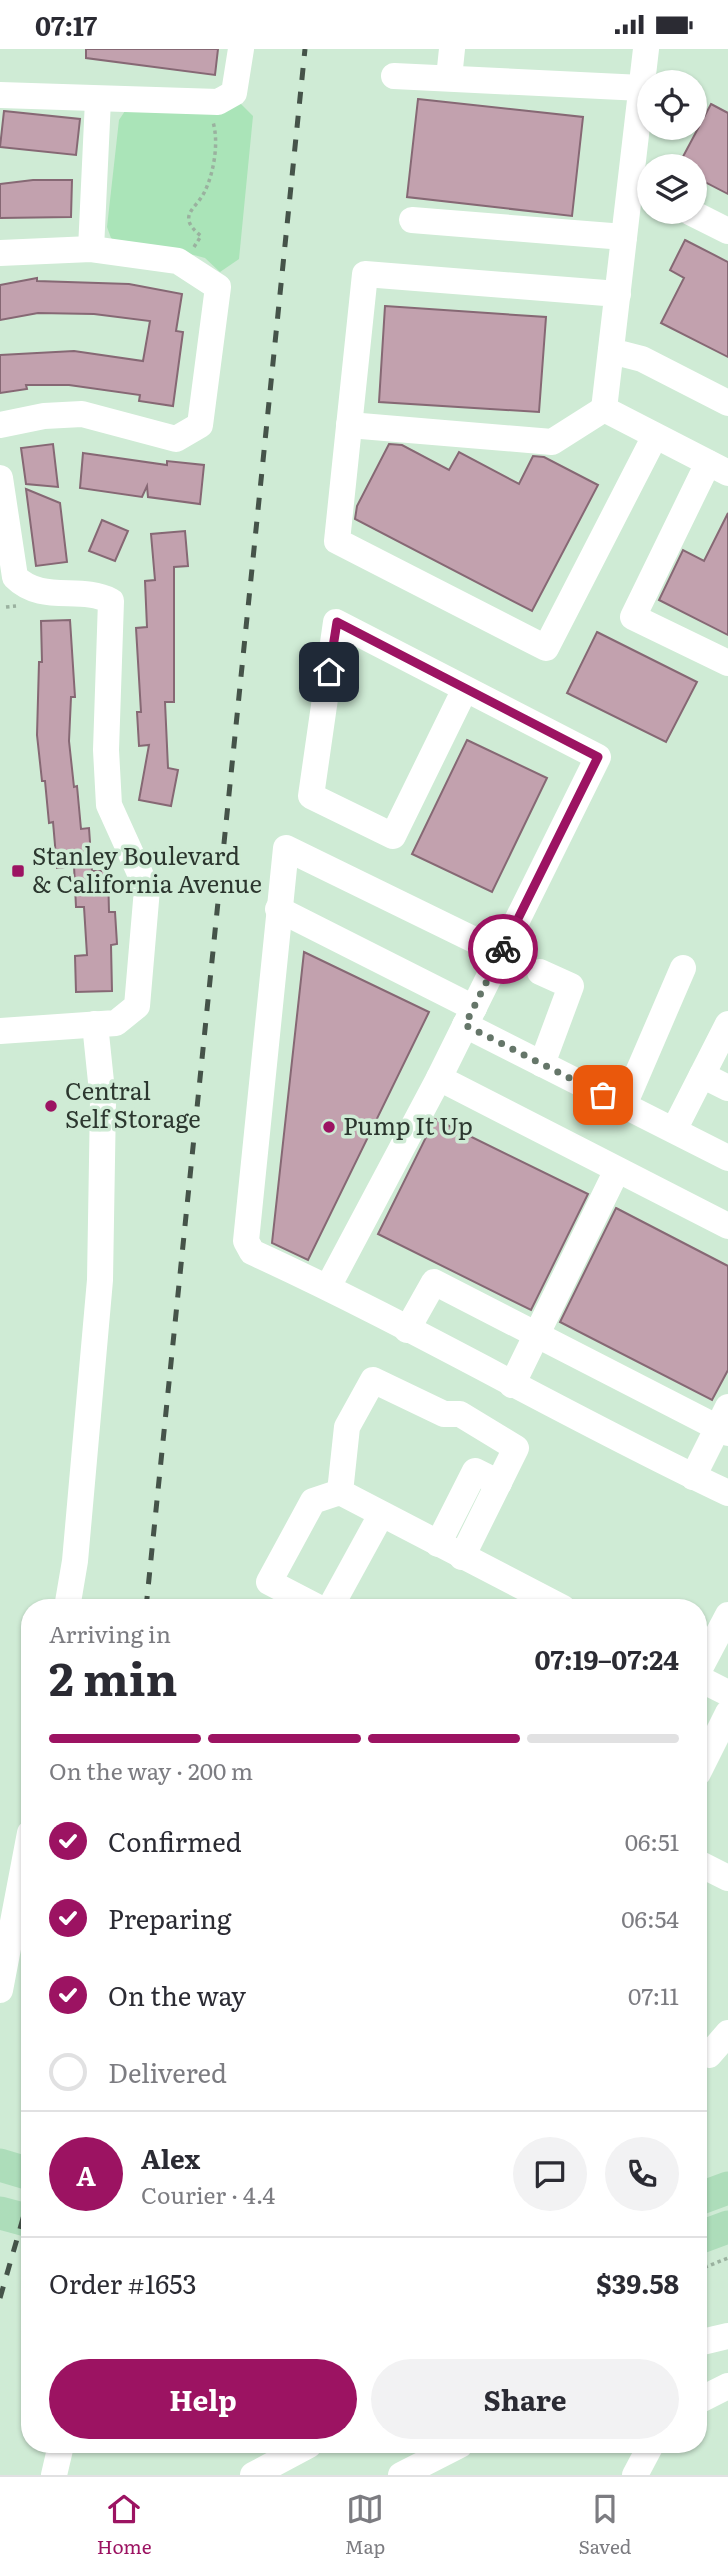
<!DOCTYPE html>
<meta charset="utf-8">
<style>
body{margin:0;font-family:Literata,serif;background:#f2f2f3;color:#2b2b33;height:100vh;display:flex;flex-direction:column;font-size:26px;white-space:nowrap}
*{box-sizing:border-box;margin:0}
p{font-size:23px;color:#7c7c81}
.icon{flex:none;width:38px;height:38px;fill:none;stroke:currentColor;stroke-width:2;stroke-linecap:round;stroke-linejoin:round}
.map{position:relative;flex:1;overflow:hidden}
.panel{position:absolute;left:21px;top:1550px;width:686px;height:854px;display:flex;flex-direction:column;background:#fff;border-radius:28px;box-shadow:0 2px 5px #0004}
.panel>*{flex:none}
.controls{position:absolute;left:637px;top:21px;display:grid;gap:14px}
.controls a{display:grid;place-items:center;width:70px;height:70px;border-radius:50%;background:#fff;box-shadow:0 2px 5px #0004;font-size:35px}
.pin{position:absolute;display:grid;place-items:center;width:60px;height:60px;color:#fff;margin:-30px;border-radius:14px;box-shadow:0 4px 10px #0006}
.courier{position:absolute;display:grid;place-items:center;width:70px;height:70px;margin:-35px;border:5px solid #9c1362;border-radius:50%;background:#fff;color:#222;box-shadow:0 2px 9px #0007}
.headline em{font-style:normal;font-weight:700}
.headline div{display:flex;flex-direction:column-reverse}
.headline{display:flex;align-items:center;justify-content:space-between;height:119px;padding:0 28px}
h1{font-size:46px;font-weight:700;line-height:52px}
.bar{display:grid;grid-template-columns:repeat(4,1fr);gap:10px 7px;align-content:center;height:84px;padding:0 28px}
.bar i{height:9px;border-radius:5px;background:#e1e1e2}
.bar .current{background:#9c1362}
.bar p{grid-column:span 4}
.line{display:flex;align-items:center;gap:18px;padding:0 28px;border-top:2px solid #e1e1e2}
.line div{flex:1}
.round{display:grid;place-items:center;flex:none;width:74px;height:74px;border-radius:37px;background:#f2f2f3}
ol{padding:0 28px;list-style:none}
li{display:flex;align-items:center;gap:21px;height:77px}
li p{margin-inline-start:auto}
li .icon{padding:7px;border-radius:50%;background:#9c1362;color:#fff;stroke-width:4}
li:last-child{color:#7c7c81}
li i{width:38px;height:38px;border:4px solid #e1e1e2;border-radius:50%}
.primary-button{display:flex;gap:14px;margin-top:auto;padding:14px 28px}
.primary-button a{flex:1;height:80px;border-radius:42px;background:#9c1362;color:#fff;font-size:28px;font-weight:700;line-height:80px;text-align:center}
.primary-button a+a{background:#f2f2f3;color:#2b2b33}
.status{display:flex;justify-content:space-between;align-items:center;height:49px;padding:0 35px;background:#fff;direction:ltr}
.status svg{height:19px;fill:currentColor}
.tab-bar{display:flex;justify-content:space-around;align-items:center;height:98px;border-top:2px solid #e1e1e2;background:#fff;font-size:19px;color:#7c7c81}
.tab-bar a{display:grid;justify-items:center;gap:4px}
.tab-bar .current{color:#9c1362}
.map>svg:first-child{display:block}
.green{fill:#aae4b8}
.building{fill:#c2a1ae;stroke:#866874;stroke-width:2}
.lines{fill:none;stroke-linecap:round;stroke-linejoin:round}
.path{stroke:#9ab19f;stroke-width:3.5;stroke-dasharray:3.5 3.5;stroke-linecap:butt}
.minor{stroke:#fff;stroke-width:26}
.major{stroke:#adddba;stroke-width:33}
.rail{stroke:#455349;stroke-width:5;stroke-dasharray:12 12;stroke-linecap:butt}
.done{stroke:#657669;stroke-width:7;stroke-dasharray:0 12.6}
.route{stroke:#9c1362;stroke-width:9}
.poi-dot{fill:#9c1362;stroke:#cfebd5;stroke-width:2.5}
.labels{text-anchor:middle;stroke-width:7;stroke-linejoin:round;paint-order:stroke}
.poi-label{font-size:24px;fill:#2c372f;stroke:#cfebd5;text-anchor:start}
</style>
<div class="status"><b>07:17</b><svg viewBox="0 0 49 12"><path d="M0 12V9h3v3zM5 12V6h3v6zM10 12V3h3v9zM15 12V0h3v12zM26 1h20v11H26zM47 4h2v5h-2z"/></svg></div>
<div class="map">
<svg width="728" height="2426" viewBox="0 0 728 2426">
<rect width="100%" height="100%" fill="#cfebd5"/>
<polygon class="green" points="240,54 253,67 239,210 220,223 205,209 194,206 118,195 111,189 107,178 119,71 125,62"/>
<g class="building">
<polygon points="86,0 218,0 215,26 86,9"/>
<polygon points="418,50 583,68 572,167 407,148"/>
<polygon points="711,55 728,64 728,145 695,128 695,117 678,117"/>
<polygon points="4,62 80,70 76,106 0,98"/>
<polygon points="33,131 72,131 71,168 0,169 0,135"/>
<polygon points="685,191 728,213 728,308 661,274 684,229 670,221"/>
<polygon points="37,229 37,232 129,235 182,245 176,282 183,283 173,357 139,352 140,346 69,336 26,336 27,340 0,344 0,306 74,302 143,312 150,272 94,265 38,264 0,271 0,236"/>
<polygon points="385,257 546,268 539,363 379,353"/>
<polygon points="53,395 58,438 26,435 21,399"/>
<polygon points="389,395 402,396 449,421 459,403 519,435 533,407 544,408 598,436 532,562 355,470 357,457"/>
<polygon points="83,404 167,416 167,412 204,416 200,455 148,448 147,437 142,448 80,439"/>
<polygon points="26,440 60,454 67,513 36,517"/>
<polygon points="728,464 728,586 659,551 683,501 704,512"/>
<polygon points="102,471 128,482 115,512 89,502"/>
<polygon points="185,482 188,517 174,518 174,653 165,653 168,719 178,721 171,757 139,751 149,696 139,697 137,663 141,663 136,579 147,578 145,532 155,531 151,485"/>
<polygon points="70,571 75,648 71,648 69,692 74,738 77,737 81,780 89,779 92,822 108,822 109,863 115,863 117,895 111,896 112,942 76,943 75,907 87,906 84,858 76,858 74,817 57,819 53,773 49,774 45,732 42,732 37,686 39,613 42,613 41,572"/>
<polygon points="597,583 697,633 666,693 567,644"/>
<polygon points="467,691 547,729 492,843 412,805"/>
<polygon points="304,903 429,963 308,1211 272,1194"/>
<polygon points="435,1070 588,1145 531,1261 378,1185"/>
<polygon points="616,1159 728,1217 728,1321 712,1351 560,1273"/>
</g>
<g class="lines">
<g class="path">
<path d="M194,198L201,187C175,166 197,160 205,142C214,123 219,93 213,73"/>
<polyline points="6,558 16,557"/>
<polyline points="698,2221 728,2209"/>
</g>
<g class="minor">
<polyline points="394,27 642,39"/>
<polyline points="449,29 452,0"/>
<polyline points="0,46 218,53 234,44 241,0"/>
<polyline points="690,163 728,182"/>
<polyline points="412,171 624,188"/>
<polyline points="91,200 98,51"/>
<polyline points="0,204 91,200 178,212 218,238 200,376 176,390 82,365 44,367 0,376"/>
<polyline points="618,245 365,225 337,492 546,599 655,387"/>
<polyline points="611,302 642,310 728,354"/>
<polyline points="604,360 646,0"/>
<polyline points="604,360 728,424"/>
<polyline points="349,376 552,393 604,360"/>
<polyline points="708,414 633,568 728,614"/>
<path d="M0,429L15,528C42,555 80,536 111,552L106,701L109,756L147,840L137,957L116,974L0,982"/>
<polyline points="278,860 474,959"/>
<path d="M501,904L286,799L246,1192L252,1203C414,1277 567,1368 728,1444"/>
<polyline points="540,923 571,937 542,1015"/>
<polyline points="465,976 728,1109"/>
<polyline points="702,1026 728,1039"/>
<polyline points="439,1029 728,1177"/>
<polyline points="624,1056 683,919"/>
<polyline points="674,1081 728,975"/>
<polyline points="328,1238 439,1029 598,708 336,573 311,747 393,787 465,640"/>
<polyline points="407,1281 434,1233 728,1384"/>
<polyline points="512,1336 617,1121"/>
<polyline points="693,1428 728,1358"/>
<polyline points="340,1443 347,1378 373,1331 444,1365 460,1365 516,1399 462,1508"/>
<polyline points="438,1495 475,1422 499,1434"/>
<polyline points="67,1559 75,1512 100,1231 103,1052 95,975"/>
<polyline points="319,1559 269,1533 313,1452 340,1443 563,1559"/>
<polyline points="330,1559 381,1466"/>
<polyline points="698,1623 728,1566"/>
<polyline points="698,1629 728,1644"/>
<polyline points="698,1724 728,1664"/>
<polyline points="698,1814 728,1829"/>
<polyline points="0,1941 30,1784"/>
<polyline points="709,2006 728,1984"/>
<polyline points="698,2294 728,2287"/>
<polyline points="698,2352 728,2337"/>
<polyline points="54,2426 61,2396"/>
<polyline points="253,2426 309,2396"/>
<polyline points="401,2426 460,2396"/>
<polyline points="635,2426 651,2396"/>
</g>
<g class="major">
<polyline points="0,2116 30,2125"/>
<polyline points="698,2150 728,2139"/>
<polyline points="0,2164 30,2172"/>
<polyline points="698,2189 728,2178"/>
</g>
<g class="rail">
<polyline points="146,1559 305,0"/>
<polyline points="0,2249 30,2145"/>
</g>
</g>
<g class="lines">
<polyline class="done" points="503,900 465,976 603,1046"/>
<polyline class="route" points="329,623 337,573 598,708 503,900"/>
</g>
<g class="poi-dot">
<rect x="11" y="815" width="14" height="14" rx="3.5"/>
<circle cx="51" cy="1057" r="7"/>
<circle cx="329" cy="1078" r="7"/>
</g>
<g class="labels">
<g class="poi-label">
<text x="32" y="816">Stanley Boulevard<tspan x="32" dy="28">&amp; California Avenue</tspan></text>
<text x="65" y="1051">Central<tspan x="65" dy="28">Self Storage</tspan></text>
<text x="343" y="1086">Pump It Up</text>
</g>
</g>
</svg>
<div class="controls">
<a><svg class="icon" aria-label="locate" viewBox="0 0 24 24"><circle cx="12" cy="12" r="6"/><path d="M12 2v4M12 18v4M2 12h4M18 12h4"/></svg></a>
<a><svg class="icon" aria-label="layers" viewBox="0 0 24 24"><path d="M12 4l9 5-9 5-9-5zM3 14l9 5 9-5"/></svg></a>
</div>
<div class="pin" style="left:603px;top:1046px;background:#ea580c"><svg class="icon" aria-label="bag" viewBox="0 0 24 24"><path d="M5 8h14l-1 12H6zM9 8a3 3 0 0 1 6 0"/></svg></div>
<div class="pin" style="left:329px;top:623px;background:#1f2937"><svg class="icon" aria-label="home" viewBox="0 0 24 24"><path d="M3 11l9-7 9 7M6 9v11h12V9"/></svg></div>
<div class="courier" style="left:503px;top:900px"><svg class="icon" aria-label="bike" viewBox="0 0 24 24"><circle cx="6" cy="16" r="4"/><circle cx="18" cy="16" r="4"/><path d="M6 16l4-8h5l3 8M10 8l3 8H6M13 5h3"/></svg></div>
<section class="panel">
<div class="headline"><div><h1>2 min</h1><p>Arriving in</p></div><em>07:19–07:24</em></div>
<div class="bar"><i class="current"></i><i class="current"></i><i class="current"></i><i></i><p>On the way · 200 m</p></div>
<ol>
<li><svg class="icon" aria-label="check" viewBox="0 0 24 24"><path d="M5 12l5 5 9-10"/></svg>Confirmed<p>06:51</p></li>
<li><svg class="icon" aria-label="check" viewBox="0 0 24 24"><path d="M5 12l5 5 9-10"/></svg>Preparing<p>06:54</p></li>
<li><svg class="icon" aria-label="check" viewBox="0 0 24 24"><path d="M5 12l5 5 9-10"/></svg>On the way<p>07:11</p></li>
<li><i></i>Delivered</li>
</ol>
<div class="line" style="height:126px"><b class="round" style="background:#9c1362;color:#fff">A</b><div><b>Alex</b><p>Courier · 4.4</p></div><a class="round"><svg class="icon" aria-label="chat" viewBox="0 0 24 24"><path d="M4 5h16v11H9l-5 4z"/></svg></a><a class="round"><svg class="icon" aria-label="phone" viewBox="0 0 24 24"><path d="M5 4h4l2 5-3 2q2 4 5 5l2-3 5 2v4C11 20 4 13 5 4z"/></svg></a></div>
<div class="line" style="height:91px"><div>Order #1653</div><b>$39.58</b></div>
<div class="primary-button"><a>Help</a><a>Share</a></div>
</section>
</div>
<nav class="tab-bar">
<a class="current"><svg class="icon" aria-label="home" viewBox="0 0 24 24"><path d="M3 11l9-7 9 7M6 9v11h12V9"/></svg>Home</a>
<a><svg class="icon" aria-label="map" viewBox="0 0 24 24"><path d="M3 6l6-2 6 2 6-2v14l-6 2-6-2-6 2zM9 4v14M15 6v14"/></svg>Map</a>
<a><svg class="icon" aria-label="saved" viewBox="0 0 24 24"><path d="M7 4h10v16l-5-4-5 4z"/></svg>Saved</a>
</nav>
